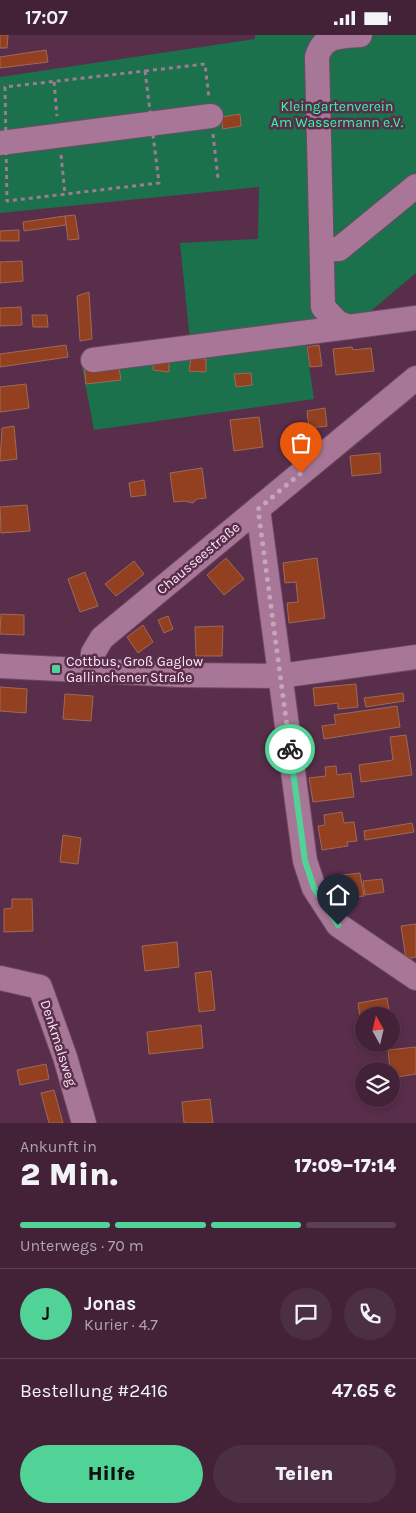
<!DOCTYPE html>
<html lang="de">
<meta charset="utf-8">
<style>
body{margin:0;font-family:Karla,sans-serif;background:#4d2f43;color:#f1f3f6;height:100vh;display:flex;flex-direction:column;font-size:19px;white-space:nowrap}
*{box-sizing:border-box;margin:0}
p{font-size:16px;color:#afa4ae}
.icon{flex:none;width:28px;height:28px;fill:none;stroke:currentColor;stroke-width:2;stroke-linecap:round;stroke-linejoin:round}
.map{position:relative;height:1088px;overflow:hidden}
.panel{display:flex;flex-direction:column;background:#432238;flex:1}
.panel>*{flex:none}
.needle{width:32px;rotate:352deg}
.buttons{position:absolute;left:355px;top:972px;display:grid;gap:10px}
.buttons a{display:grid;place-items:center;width:45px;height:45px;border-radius:50%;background:#432238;box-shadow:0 2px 8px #0003,0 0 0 1px #5b3f53;font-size:25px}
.pin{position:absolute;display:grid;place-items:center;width:42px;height:42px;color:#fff;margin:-51px -21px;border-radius:50% 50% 50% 0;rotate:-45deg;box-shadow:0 0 5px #0007}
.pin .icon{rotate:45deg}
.courier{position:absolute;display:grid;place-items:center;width:50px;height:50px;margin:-25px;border:4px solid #51d398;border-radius:50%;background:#fff;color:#222;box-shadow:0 1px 6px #0007}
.head em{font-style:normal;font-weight:800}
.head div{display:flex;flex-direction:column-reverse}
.head{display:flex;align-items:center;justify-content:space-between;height:85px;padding:0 20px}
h1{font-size:32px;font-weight:800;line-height:38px}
.bar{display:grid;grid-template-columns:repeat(4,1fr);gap:8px 5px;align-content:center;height:60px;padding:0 20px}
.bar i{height:6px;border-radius:4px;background:#5b3f53}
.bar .current{background:#51d398}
.bar p{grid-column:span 4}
.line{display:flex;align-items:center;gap:12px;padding:0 20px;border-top:1px solid #5b3f53}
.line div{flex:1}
.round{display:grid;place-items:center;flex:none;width:52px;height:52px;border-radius:26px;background:#4d2f43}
.primary-button{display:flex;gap:10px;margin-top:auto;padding:10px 20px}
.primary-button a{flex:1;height:58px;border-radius:30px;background:#51d398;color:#111;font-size:20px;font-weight:800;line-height:58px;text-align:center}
.primary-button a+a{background:#4d2f43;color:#f1f3f6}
.status{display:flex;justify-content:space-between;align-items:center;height:35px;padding:0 25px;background:#432238;direction:ltr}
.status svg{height:14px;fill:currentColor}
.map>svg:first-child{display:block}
.green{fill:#1a714c}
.building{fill:#934020;stroke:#9f6956}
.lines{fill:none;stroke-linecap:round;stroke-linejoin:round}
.minor-casing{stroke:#6f4b64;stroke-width:26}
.path{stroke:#9e7b92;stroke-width:3;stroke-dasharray:4 4;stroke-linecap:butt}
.minor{stroke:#a87797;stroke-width:24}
.done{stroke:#c4a6b9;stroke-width:5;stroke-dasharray:0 9}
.route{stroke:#51d398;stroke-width:6}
.poi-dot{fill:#51d398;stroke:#592e4b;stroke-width:2}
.labels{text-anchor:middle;stroke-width:5;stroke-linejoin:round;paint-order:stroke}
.park-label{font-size:14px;fill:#39f6a9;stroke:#592e4b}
.street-label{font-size:14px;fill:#fde6f4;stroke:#592e4b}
.poi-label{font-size:14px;fill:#fde6f4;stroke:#592e4b;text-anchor:start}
</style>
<div class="status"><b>17:07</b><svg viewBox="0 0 49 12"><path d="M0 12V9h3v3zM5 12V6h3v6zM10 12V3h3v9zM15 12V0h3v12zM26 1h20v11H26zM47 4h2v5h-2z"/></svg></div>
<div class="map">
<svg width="416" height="1088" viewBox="0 0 416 1088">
<rect width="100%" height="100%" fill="#592e4b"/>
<polygon class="green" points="255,0 416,0 416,238 347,296 305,303 314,364 94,395 80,321 190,306 180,208 258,204 259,152 0,178 0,42 255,4"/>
<g class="building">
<polygon points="0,0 8,0 7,13 0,13"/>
<polygon points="46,15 48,27 0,33 0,22"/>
<polygon points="240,79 241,91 223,94 221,82"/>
<polygon points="75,180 79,204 68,205 65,181"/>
<polygon points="65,181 66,190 24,196 23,187"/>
<polygon points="19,195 19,206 0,206 0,196"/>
<polygon points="22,226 23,246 0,248 0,227"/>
<polygon points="89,257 92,304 80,306 77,261"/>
<polygon points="21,272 22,290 0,291 0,273"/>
<polygon points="32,280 47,280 48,292 33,292"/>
<polygon points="66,310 68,322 0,332 0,319"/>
<polygon points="319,310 322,331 310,332 307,312"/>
<polygon points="352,312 353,315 371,313 374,336 336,340 333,314"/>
<polygon points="154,323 169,324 169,337 153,335"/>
<polygon points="191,323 206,324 206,337 189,336"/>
<polygon points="118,326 121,345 86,349 84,331"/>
<polygon points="251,338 252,350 236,352 234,339"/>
<polygon points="26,349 29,373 0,377 0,352"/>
<polygon points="325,373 327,391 309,393 307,376"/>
<polygon points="259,382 263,412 234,416 230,385"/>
<polygon points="14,391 17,424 0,426 2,393"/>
<polygon points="380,418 381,438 352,441 350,421"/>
<polygon points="202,433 206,463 197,464 193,468 185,466 174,467 170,438"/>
<polygon points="144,445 146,460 131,462 129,448"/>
<polygon points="27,470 30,496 1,498 0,472"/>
<polygon points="226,523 244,544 224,560 207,540"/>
<polygon points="317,523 325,583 289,588 287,568 298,567 296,547 285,548 283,528"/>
<polygon points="134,526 144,539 116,561 105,549"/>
<polygon points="85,537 98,571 80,577 68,544"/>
<polygon points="1,579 24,580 24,600 0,599"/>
<polygon points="168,581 173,594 164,598 158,585"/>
<polygon points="143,590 153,607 138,618 127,602"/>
<polygon points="223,591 222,621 196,621 195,592"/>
<polygon points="356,649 358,672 338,674 338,668 315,671 313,653"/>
<polygon points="0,652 27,654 26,678 0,676"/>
<polygon points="403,658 404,666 366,672 364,663"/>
<polygon points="65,659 93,661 91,686 63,684"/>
<polygon points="397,671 400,692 324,704 322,691 336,689 334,680"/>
<polygon points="406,700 412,740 361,747 359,730 393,725 390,702"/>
<polygon points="336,731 337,740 351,738 354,762 313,767 309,743 326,741 325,732"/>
<polygon points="342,777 344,788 354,787 357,806 347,807 348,811 322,815 318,791 325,790 324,780"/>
<polygon points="412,788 414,797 365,805 364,796"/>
<polygon points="63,800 81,803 78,829 60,827"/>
<polygon points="360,838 364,861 337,865 334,841"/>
<polygon points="382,844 384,857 365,860 363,846"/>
<polygon points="12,864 32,864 33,896 4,897 4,874 12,873"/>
<polygon points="416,889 416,922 406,924 401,891"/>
<polygon points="177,907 179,932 145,936 142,911"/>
<polygon points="211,936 215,975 199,977 195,938"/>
<polygon points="387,963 390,981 364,981 363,1005 358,968"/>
<polygon points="201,990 203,1013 149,1019 147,997"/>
<polygon points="416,1012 416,1039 391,1043 388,1015"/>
<polygon points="46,1029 49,1044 20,1050 17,1035"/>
<polygon points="54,1055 63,1088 49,1088 41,1058"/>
<polygon points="210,1064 213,1088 184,1088 182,1067"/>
</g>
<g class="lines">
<defs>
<g id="minor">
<path d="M360,0C339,2 323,0 317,22L323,272L337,287L348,292L416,283"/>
<polyline points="0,108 211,81"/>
<polyline points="322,215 339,214 416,151"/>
<polyline points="93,325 348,292"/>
<polyline points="258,474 305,826 314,853 338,890 416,943"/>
<polyline points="0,631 179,640 280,641 416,622"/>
<polyline points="92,637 93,618 102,603 416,343"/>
<polyline points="0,943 40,952 65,1022 84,1088"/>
</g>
</defs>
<use href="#minor" class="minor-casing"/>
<g class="path">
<polygon points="145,36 159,148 7,166 5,52"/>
<polyline points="145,36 205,29 209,63"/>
<polyline points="54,47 57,81"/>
<polyline points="213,99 218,143"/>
<polyline points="61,120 65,159"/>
</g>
<use href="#minor" class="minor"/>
</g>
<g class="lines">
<polyline class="done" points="290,714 258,474 301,438"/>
<polyline class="route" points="290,714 305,826 314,853 338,890"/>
</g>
<rect class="poi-dot" x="51" y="629" width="10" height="10" rx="2.5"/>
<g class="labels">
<g class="park-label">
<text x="337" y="76">Kleingartenverein<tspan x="337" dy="16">Am Wassermann e.V.</tspan></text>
</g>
<g class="street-label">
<text transform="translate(198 523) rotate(-40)" y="5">Chausseestraße</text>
<text transform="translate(59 1008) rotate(72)" y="5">Denkmalsweg</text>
</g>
<g class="poi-label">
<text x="66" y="631">Cottbus, Groß Gaglow<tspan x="66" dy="16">Gallinchener Straße</tspan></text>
</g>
</g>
</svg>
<div class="buttons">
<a><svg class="needle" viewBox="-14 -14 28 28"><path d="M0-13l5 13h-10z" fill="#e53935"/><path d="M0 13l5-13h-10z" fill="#afa4ae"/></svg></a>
<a><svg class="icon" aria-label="layers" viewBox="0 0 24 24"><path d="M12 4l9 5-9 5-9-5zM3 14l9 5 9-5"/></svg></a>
</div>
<div class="pin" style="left:301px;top:438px;background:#ea580c"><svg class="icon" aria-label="bag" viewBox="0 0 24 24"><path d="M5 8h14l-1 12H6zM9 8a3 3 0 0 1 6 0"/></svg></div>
<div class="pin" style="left:338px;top:890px;background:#1f2937"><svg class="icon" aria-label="home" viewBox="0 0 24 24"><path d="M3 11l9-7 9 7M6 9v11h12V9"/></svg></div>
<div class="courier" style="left:290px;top:714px"><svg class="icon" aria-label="bike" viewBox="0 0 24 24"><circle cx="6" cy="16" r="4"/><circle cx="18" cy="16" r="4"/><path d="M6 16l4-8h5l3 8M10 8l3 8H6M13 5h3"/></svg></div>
</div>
<section class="panel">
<div class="head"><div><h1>2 Min.</h1><p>Ankunft in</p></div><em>17:09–17:14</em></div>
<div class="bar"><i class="current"></i><i class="current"></i><i class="current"></i><i></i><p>Unterwegs · 70 m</p></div>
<div class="line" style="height:90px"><b class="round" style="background:#51d398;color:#111">J</b><div><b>Jonas</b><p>Kurier · 4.7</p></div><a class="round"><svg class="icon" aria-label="chat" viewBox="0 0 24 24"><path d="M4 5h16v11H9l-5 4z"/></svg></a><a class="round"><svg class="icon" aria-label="phone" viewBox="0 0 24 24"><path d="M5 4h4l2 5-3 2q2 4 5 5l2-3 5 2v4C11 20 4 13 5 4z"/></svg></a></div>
<div class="line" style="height:65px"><div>Bestellung #2416</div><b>47.65 €</b></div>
<div class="primary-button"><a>Hilfe</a><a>Teilen</a></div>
</section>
